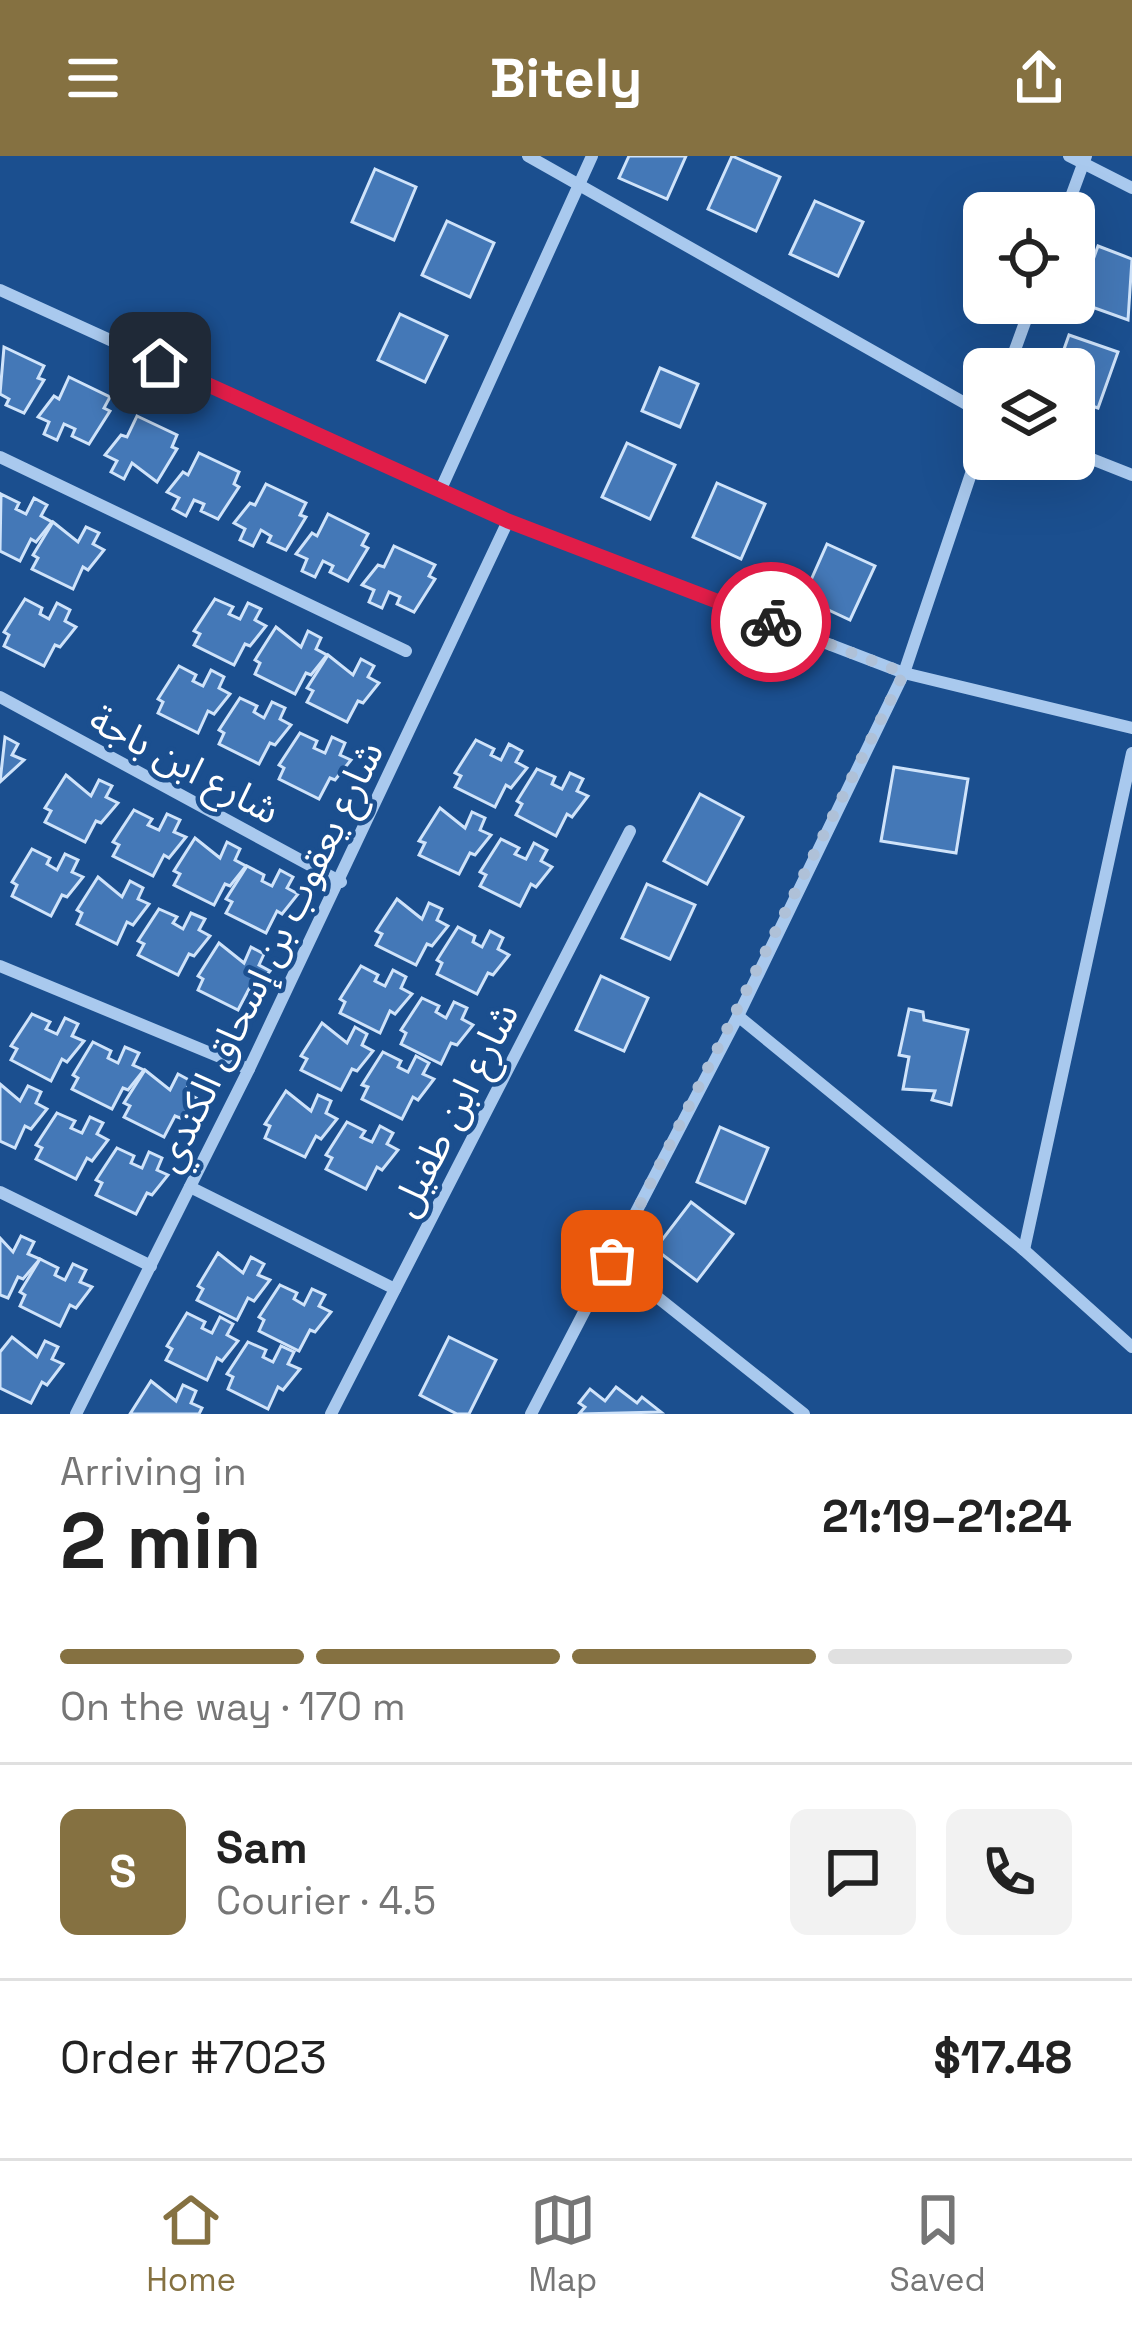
<!DOCTYPE html>
<meta charset="utf-8">
<style>
body{margin:0;font-family:"Space Grotesk","Noto Sans Arabic",sans-serif;background:#f2f2f2;color:#222;height:100vh;display:flex;flex-direction:column;font-size:45px;white-space:nowrap}
*{box-sizing:border-box;margin:0}
p{font-size:39px;color:#767676}
.icon{flex:none;width:66px;height:66px;fill:none;stroke:currentColor;stroke-width:2;stroke-linecap:round;stroke-linejoin:round}
.map{position:relative;height:1258px;overflow:hidden}
.sheet{display:flex;flex-direction:column;background:#fff;flex:1}
.sheet>*{flex:none}
.fabs{position:absolute;left:963px;top:36px;display:grid;gap:24px}
.fabs a{display:grid;place-items:center;width:132px;height:132px;border-radius:18px;background:#fff;box-shadow:0 12px 48px #0002;font-size:60px}
.pin{position:absolute;display:grid;place-items:center;width:102px;height:102px;color:#fff;margin:-51px;border-radius:24px;box-shadow:0 6px 18px #0006}
.courier{position:absolute;display:grid;place-items:center;width:120px;height:120px;margin:-60px;border:9px solid #e11d48;border-radius:50%;background:#fff;color:#222;box-shadow:0 3px 15px #0007}
.head em{font-style:normal;font-weight:700}
.head div{display:flex;flex-direction:column-reverse}
.head{display:flex;align-items:center;justify-content:space-between;height:204px;padding:0 60px}
h1{font-size:78px;font-weight:700;line-height:90px}
.bar{display:grid;grid-template-columns:repeat(4,1fr);gap:18px 12px;align-content:center;height:144px;padding:0 60px}
.bar i{height:15px;border-radius:9px;background:#e0e0e0}
.bar .on{background:#857141}
.bar p{grid-column:span 4}
.line{display:flex;align-items:center;gap:30px;padding:0 60px;border-top:3px solid #e0e0e0}
.line div{flex:1}
.round{display:grid;place-items:center;flex:none;width:126px;height:126px;border-radius:18px;background:#f2f2f2}
header{display:flex;justify-content:space-between;align-items:center;height:156px;padding:0 60px;background:#857141;color:#fff;font-size:54px;font-weight:700}
.tab-bar{display:flex;justify-content:space-around;align-items:center;height:168px;border-top:3px solid #e0e0e0;background:#fff;font-size:33px;color:#767676}
.tab-bar a{display:grid;justify-items:center;gap:6px}
.tab-bar .on{color:#857141}
.map>svg:first-child{display:block}
.building{fill:#4478b7;stroke:#cfe3fa;stroke-width:3}
.lines{fill:none;stroke-linecap:round;stroke-linejoin:round}
.street{stroke:#a9c9ee;stroke-width:12}
.done{stroke:#afc1d8;stroke-width:12;stroke-dasharray:0 21.6}
.route{stroke:#e11d48;stroke-width:15}
.labels{text-anchor:middle;stroke-width:9;stroke-linejoin:round;paint-order:stroke}
.street-label{font-size:39px;fill:#fff;stroke:#1b4f8f}
</style>
<header><svg class="icon" aria-label="menu" viewBox="0 0 24 24"><path d="M4 6h16M4 12h16M4 18h16"/></svg>Bitely<svg class="icon" aria-label="share" viewBox="0 0 24 24"><path d="M12 15V3M7 8l5-5 5 5M5 13v7h14v-7"/></svg></header>
<div class="map">
<svg width="1132" height="1258" viewBox="0 0 1132 1258">
<rect width="100%" height="100%" fill="#1b4f8f"/>
<g class="building">
<polygon points="629,0 686,0 667,43 619,22"/>
<polygon points="732,0 780,21 756,75 708,53"/>
<polygon points="375,13 416,31 394,84 352,66"/>
<polygon points="815,45 863,66 838,120 790,98"/>
<polygon points="447,65 494,87 470,141 422,119"/>
<polygon points="1098,90 1132,103 1128,164 1078,146"/>
<polygon points="400,158 447,180 425,226 378,204"/>
<polygon points="1069,179 1118,196 1098,252 1074,244 1074,213 1057,213"/>
<polygon points="4,191 44,210 38,222 44,224 24,257 6,249 9,243 0,238"/>
<polygon points="660,212 698,228 680,271 642,255"/>
<polygon points="69,221 110,241 104,252 110,255 89,288 72,280 75,273 64,268 57,284 44,278 49,266 38,261 54,240 59,243"/>
<polygon points="137,260 177,279 172,291 177,293 157,326 132,307 124,323 111,316 117,305 105,299 121,279 127,281"/>
<polygon points="627,287 675,309 650,363 602,341"/>
<polygon points="199,297 239,316 234,328 239,331 218,363 201,355 204,348 194,344 186,360 173,353 179,342 167,336 183,316 188,319"/>
<polygon points="717,327 765,348 741,403 693,381"/>
<polygon points="266,328 306,347 300,359 306,361 286,394 268,386 271,380 261,374 253,390 240,384 245,373 234,367 250,347 255,349"/>
<polygon points="1,338 19,347 16,353 26,358 34,342 47,349 41,360 52,366 36,386 31,383 20,405 0,395"/>
<polygon points="328,358 368,378 362,389 368,392 348,425 330,416 333,410 323,405 315,421 302,415 307,403 296,398 312,377 317,380"/>
<polygon points="53,366 78,386 86,371 99,377 93,388 104,394 88,414 83,411 73,433 32,413 38,402 33,399"/>
<polygon points="827,388 875,410 850,464 803,442"/>
<polygon points="394,390 435,409 429,420 435,423 414,456 397,448 400,441 389,436 382,452 369,446 374,434 362,429 378,409 384,411"/>
<polygon points="25,443 42,452 40,458 49,463 57,447 70,454 65,465 76,471 60,491 55,489 44,510 4,490 9,479 4,476"/>
<polygon points="215,443 233,451 229,458 240,463 248,447 261,453 255,464 266,470 250,490 245,488 234,509 194,489 200,478 194,475"/>
<polygon points="276,471 301,491 308,475 321,482 316,493 327,499 311,519 306,517 295,538 255,518 260,507 255,504"/>
<polygon points="328,499 353,519 361,503 374,510 368,521 379,527 363,547 358,545 347,566 307,546 313,535 307,532"/>
<polygon points="179,510 196,519 193,525 203,530 211,514 224,521 219,532 230,538 214,558 208,555 198,577 158,557 163,546 158,543"/>
<polygon points="240,542 257,550 254,556 264,562 272,546 285,552 280,563 291,569 275,589 270,587 259,608 219,588 224,577 219,574"/>
<polygon points="300,577 317,585 314,592 325,597 332,581 345,587 340,599 351,604 335,624 330,622 319,643 279,623 284,612 279,609"/>
<polygon points="5,581 18,588 12,599 24,604 0,626"/>
<polygon points="476,584 494,593 491,599 501,604 509,588 522,595 516,606 527,612 511,632 506,629 495,651 455,631 461,620 455,617"/>
<polygon points="894,611 968,623 956,697 881,685"/>
<polygon points="537,613 555,621 552,628 562,633 570,617 583,623 577,635 588,640 572,661 567,658 556,680 516,659 522,648 517,645"/>
<polygon points="66,619 91,640 99,624 112,630 106,641 118,647 101,667 96,665 85,686 45,666 51,655 45,652"/>
<polygon points="700,638 743,661 707,728 664,705"/>
<polygon points="440,652 465,672 472,656 485,662 480,674 491,679 475,699 470,697 459,718 419,699 425,687 419,685"/>
<polygon points="134,654 152,663 148,669 159,674 167,658 180,664 174,676 186,681 169,702 164,699 153,720 113,700 119,689 113,686"/>
<polygon points="195,682 220,702 227,686 240,693 235,704 246,710 230,730 225,728 214,749 174,729 180,718 174,715"/>
<polygon points="501,683 519,692 515,698 526,703 534,687 547,694 541,705 552,711 536,731 531,728 520,750 480,730 486,719 480,716"/>
<polygon points="32,693 50,702 47,708 57,714 65,698 78,704 72,716 83,721 67,741 62,739 51,760 12,740 17,729 12,726"/>
<polygon points="247,710 264,719 262,725 272,730 280,714 293,721 287,732 298,738 282,758 277,755 266,777 226,757 232,746 226,743"/>
<polygon points="98,721 122,741 130,725 143,732 138,743 149,748 133,769 127,766 117,788 77,768 82,757 77,754"/>
<polygon points="647,728 695,749 670,803 622,782"/>
<polygon points="397,743 422,763 429,747 442,753 437,764 448,770 432,790 427,788 416,809 376,789 382,778 376,775"/>
<polygon points="159,753 177,761 173,767 183,773 191,757 205,763 199,774 210,780 194,800 189,798 178,819 138,799 144,788 138,785"/>
<polygon points="458,771 475,780 473,786 482,791 490,775 503,782 498,793 509,799 493,819 488,817 477,838 437,818 442,807 437,804"/>
<polygon points="219,787 244,807 251,791 264,798 259,809 270,815 254,835 249,833 238,854 198,834 203,823 198,820"/>
<polygon points="361,810 378,819 375,825 385,830 393,814 406,821 401,832 412,838 395,858 390,855 380,877 340,857 345,846 340,843"/>
<polygon points="601,820 648,842 624,895 576,874"/>
<polygon points="422,842 439,850 436,856 446,862 454,846 467,852 462,863 473,869 457,889 451,887 441,908 401,888 406,877 401,874"/>
<polygon points="909,853 923,856 924,864 968,874 951,949 932,944 935,935 903,933 909,901 899,899"/>
<polygon points="32,858 50,866 46,873 57,878 65,862 78,868 72,880 84,885 67,906 62,903 51,925 11,904 17,893 11,890"/>
<polygon points="322,867 347,887 355,871 367,878 362,889 373,895 357,915 352,913 341,934 301,914 307,903 301,900"/>
<polygon points="93,886 111,895 108,902 118,907 125,891 139,897 133,909 144,914 128,934 123,932 112,953 72,933 78,922 73,919"/>
<polygon points="383,896 401,905 398,911 408,916 416,900 429,907 423,918 434,923 418,944 413,941 402,963 362,943 368,931 362,929"/>
<polygon points="145,914 170,934 178,918 191,925 185,936 196,942 180,962 175,960 164,981 124,961 130,950 124,947"/>
<polygon points="0,928 20,945 28,930 41,936 36,947 47,953 31,973 25,970 15,992 0,985"/>
<polygon points="286,935 311,955 318,939 331,945 326,957 337,963 321,983 316,980 305,1001 265,982 270,970 265,968"/>
<polygon points="57,957 75,965 71,972 82,977 90,961 103,967 97,978 108,984 92,1005 87,1002 76,1023 36,1003 42,992 36,989"/>
<polygon points="347,966 365,975 361,981 372,986 380,970 393,977 387,988 398,994 382,1014 377,1011 366,1033 326,1013 332,1002 326,999"/>
<polygon points="720,971 768,992 745,1047 697,1026"/>
<polygon points="117,992 134,1000 131,1007 142,1012 149,996 162,1002 157,1014 168,1019 152,1039 147,1037 136,1058 96,1039 102,1027 96,1024"/>
<polygon points="691,1046 733,1078 697,1125 655,1093"/>
<polygon points="21,1080 34,1086 28,1098 40,1103 23,1123 18,1121 8,1142 0,1139 0,1082 13,1096"/>
<polygon points="218,1097 243,1117 251,1101 264,1108 258,1119 270,1124 254,1145 248,1142 237,1164 197,1144 203,1133 198,1130"/>
<polygon points="40,1103 58,1112 55,1119 65,1124 73,1108 86,1114 80,1126 92,1131 76,1152 70,1149 60,1170 20,1150 25,1139 20,1136"/>
<polygon points="280,1129 297,1137 294,1143 304,1149 312,1133 325,1139 319,1150 331,1156 315,1176 310,1174 299,1195 259,1175 264,1164 259,1161"/>
<polygon points="187,1157 205,1166 202,1172 212,1177 220,1161 233,1168 227,1179 238,1185 222,1205 217,1202 207,1224 166,1204 172,1193 167,1190"/>
<polygon points="12,1181 37,1201 45,1185 58,1191 52,1203 63,1208 47,1229 42,1226 31,1247 0,1232 0,1196"/>
<polygon points="449,1181 496,1204 469,1258 457,1258 420,1239"/>
<polygon points="248,1186 266,1194 263,1201 273,1206 281,1190 294,1196 288,1208 300,1213 283,1234 278,1231 268,1253 228,1233 233,1221 227,1218"/>
<polygon points="151,1225 176,1245 183,1229 196,1235 191,1247 202,1252 199,1258 130,1258"/>
<polygon points="616,1231 637,1247 642,1241 661,1256 579,1258 585,1251 579,1247 590,1233 605,1245"/>
</g>
<g class="lines">
<g class="street">
<polyline points="528,0 984,258"/>
<polyline points="1069,0 1132,32"/>
<polyline points="1065,57 1086,0"/>
<polyline points="0,134 508,365 904,517 1132,572"/>
<polyline points="1008,213 1032,147"/>
<polyline points="1074,296 1132,319"/>
<polyline points="0,301 406,495"/>
<polyline points="440,335 592,0"/>
<polyline points="0,541 341,726"/>
<polyline points="0,810 249,913"/>
<polyline points="738,860 1024,1094 1132,1191"/>
<polyline points="190,1031 395,1133"/>
<polyline points="0,1036 151,1110"/>
<polyline points="1024,1094 1132,597"/>
<polyline points="612,1105 804,1258"/>
<polyline points="76,1258 249,913 508,365"/>
<polyline points="331,1258 630,675"/>
<polyline points="531,1258 738,860 904,517 984,279"/>
</g>
</g>
<g class="lines">
<polyline class="done" points="612,1105 904,517 771,466"/>
<polyline class="route" points="160,207 508,365 771,466"/>
</g>
<g class="labels">
<g class="street-label">
<text transform="translate(185 608) rotate(28)" y="14">شارع ابن باجة</text>
<text transform="translate(268 800) rotate(-64)" y="14">شارع يعقوب بن إسحاق الكندي</text>
<text transform="translate(454 953) rotate(-63)" y="14">شارع ابن طفيل</text>
</g>
</g>
</svg>
<div class="fabs">
<a><svg class="icon" aria-label="locate" viewBox="0 0 24 24"><circle cx="12" cy="12" r="6"/><path d="M12 2v4M12 18v4M2 12h4M18 12h4"/></svg></a>
<a><svg class="icon" aria-label="layers" viewBox="0 0 24 24"><path d="M12 4l9 5-9 5-9-5zM3 14l9 5 9-5"/></svg></a>
</div>
<div class="pin" style="left:612px;top:1105px;background:#ea580c"><svg class="icon" aria-label="bag" viewBox="0 0 24 24"><path d="M5 8h14l-1 12H6zM9 8a3 3 0 0 1 6 0"/></svg></div>
<div class="pin" style="left:160px;top:207px;background:#1f2937"><svg class="icon" aria-label="home" viewBox="0 0 24 24"><path d="M3 11l9-7 9 7M6 9v11h12V9"/></svg></div>
<div class="courier" style="left:771px;top:466px"><svg class="icon" aria-label="bike" viewBox="0 0 24 24"><circle cx="6" cy="16" r="4"/><circle cx="18" cy="16" r="4"/><path d="M6 16l4-8h5l3 8M10 8l3 8H6M13 5h3"/></svg></div>
</div>
<section class="sheet">
<div class="head"><div><h1>2 min</h1><p>Arriving in</p></div><em>21:19–21:24</em></div>
<div class="bar"><i class="on"></i><i class="on"></i><i class="on"></i><i></i><p>On the way · 170 m</p></div>
<div class="line" style="height:216px"><b class="round" style="background:#857141;color:#fff">S</b><div><b>Sam</b><p>Courier · 4.5</p></div><a class="round"><svg class="icon" aria-label="chat" viewBox="0 0 24 24"><path d="M4 5h16v11H9l-5 4z"/></svg></a><a class="round"><svg class="icon" aria-label="phone" viewBox="0 0 24 24"><path d="M5 4h4l2 5-3 2q2 4 5 5l2-3 5 2v4C11 20 4 13 5 4z"/></svg></a></div>
<div class="line" style="height:156px"><div>Order #7023</div><b>$17.48</b></div>
</section>
<nav class="tab-bar">
<a class="on"><svg class="icon" aria-label="home" viewBox="0 0 24 24"><path d="M3 11l9-7 9 7M6 9v11h12V9"/></svg>Home</a>
<a><svg class="icon" aria-label="map" viewBox="0 0 24 24"><path d="M3 6l6-2 6 2 6-2v14l-6 2-6-2-6 2zM9 4v14M15 6v14"/></svg>Map</a>
<a><svg class="icon" aria-label="saved" viewBox="0 0 24 24"><path d="M7 4h10v16l-5-4-5 4z"/></svg>Saved</a>
</nav>
